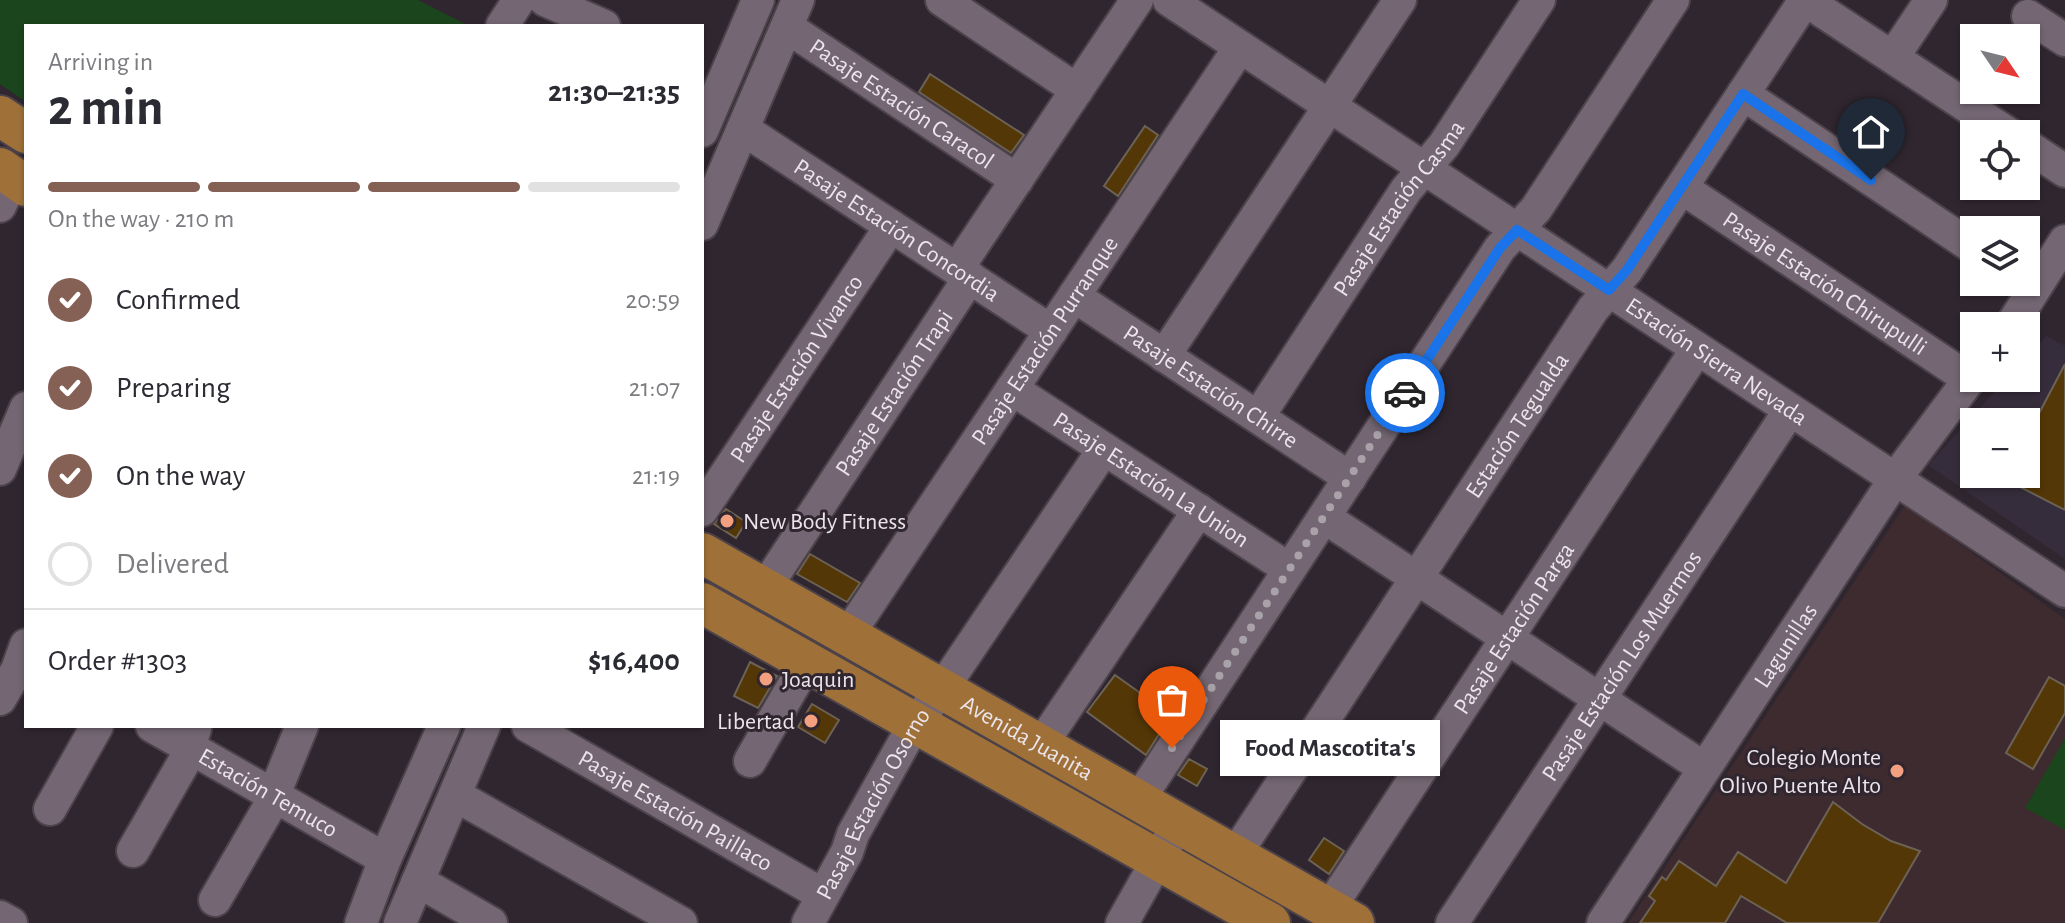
<!DOCTYPE html>
<meta charset="utf-8">
<style>
body{margin:0;font-family:"Alegreya Sans",sans-serif;background:#f7f7f7;color:#2b2b33;height:100vh;display:flex;flex-direction:column;font-size:30px;white-space:nowrap}
*{box-sizing:border-box;margin:0}
p{font-size:26px;color:#7c7c81}
.icon{flex:none;width:44px;height:44px;fill:none;stroke:currentColor;stroke-width:2;stroke-linecap:round;stroke-linejoin:round}
.map{position:relative;flex:1;overflow:hidden}
.drawer{position:absolute;left:24px;top:24px;width:680px;height:704px;display:flex;flex-direction:column;background:#fff;border-radius:0px;box-shadow:0 2px 6px #0004}
.drawer>*{flex:none}
.needle{width:52px;rotate:125deg}
.controls{position:absolute;left:1960px;top:24px;display:grid;gap:16px}
.controls a{display:grid;place-items:center;width:80px;height:80px;border-radius:0px;background:#fff;box-shadow:0 2px 6px #0004;font-size:40px}
.pin{position:absolute;display:grid;place-items:center;width:68px;height:68px;color:#fff;margin:-82px -34px;border-radius:50% 50% 50% 0;rotate:-45deg;box-shadow:0 0 8px #0007}
.pin .icon{rotate:45deg}
.courier{position:absolute;display:grid;place-items:center;width:80px;height:80px;margin:-40px;border:6px solid #1a73e8;border-radius:50%;background:#fff;color:#222;box-shadow:0 2px 10px #0007}
.bubble{position:absolute;height:56px;border-radius:0px;background:#fff;box-shadow:0 2px 6px #0004;font-size:26px;font-weight:700;line-height:56px;text-align:center}
.head em{font-style:normal;font-weight:700}
.head div{display:flex;flex-direction:column-reverse}
.head{display:flex;align-items:center;justify-content:space-between;height:136px;padding:0 24px}
h1{font-size:52px;font-weight:700;line-height:60px}
.bar{display:grid;grid-template-columns:repeat(4,1fr);gap:12px 8px;align-content:center;height:96px;padding:0 24px}
.bar i{height:10px;border-radius:6px;background:#e1e1e2}
.bar .current{background:#856055}
.bar p{grid-column:span 4}
.line{display:flex;align-items:center;gap:20px;padding:0 24px;border-top:2px solid #e1e1e2}
.line div{flex:1}
ol{padding:0 24px;list-style:none}
li{display:flex;align-items:center;gap:24px;height:88px}
li p{margin-inline-start:auto}
li .icon{padding:8px;border-radius:50%;background:#856055;color:#fff;stroke-width:4}
li:last-child{color:#7c7c81}
li i{width:44px;height:44px;border:4px solid #e1e1e2;border-radius:50%}
.map>svg:first-child{display:block}
.commercial{fill:#362d3c;fill-rule:evenodd}
.education{fill:#3e2b30}
.green{fill:#1b451c}
.building{fill:#543706;stroke:#6c6256;stroke-width:2}
.lines{fill:none;stroke-linecap:round;stroke-linejoin:round}
.minor-casing{stroke:#4b424a;stroke-width:36}
.major-casing{stroke:#4b424a;stroke-width:44}
.minor{stroke:#746773;stroke-width:32}
.major{stroke:#9f7139;stroke-width:40}
.done{stroke:#aaa2a9;stroke-width:8;stroke-dasharray:0 14.4}
.route{stroke:#1a73e8;stroke-width:10}
.poi-dot{fill:#f2a07f;stroke:#30262f;stroke-width:3}
.labels{text-anchor:middle;stroke-width:6;stroke-linejoin:round;paint-order:stroke}
.street-label{font-size:24px;fill:#ece4eb;stroke:#30262f}
.poi-label{font-size:24px;fill:#ece4eb;stroke:#30262f;text-anchor:start}
</style>
<div class="map">
<svg width="2065" height="923" viewBox="0 0 2065 923">
<rect width="100%" height="100%" fill="#30262f"/>
<path class="commercial" d="M2046,336L2065,346V559L1928,465L2007,378H2026V358ZM1974,422H2026V474H1974Z"/>
<polygon class="education" points="1905,505 2065,619 2065,923 1628,923"/>
<g class="green">
<polygon points="0,0 418,0 469,26 26,26 26,102 0,84"/>
<polygon points="2065,738 2065,830 2025,808"/>
</g>
<g class="building">
<polygon points="930,74 1024,135 1011,153 919,92"/>
<polygon points="1145,126 1158,135 1118,196 1104,186"/>
<polygon points="2065,364 2065,510 1995,474 2026,474 2026,438"/>
<polygon points="726,509 746,522 736,538 714,524"/>
<polygon points="810,554 860,583 847,602 797,574"/>
<polygon points="750,662 777,676 758,708 734,696"/>
<polygon points="1115,675 1171,715 1146,755 1087,712"/>
<polygon points="2049,677 2065,686 2065,713 2033,769 2006,753"/>
<polygon points="812,704 839,720 825,743 798,727"/>
<polygon points="1189,759 1207,769 1197,786 1178,775"/>
<polygon points="1833,802 1862,824 1891,841 1920,851 1878,923 1787,923 1741,896 1725,923 1640,923 1655,901 1649,896 1662,877 1666,880 1679,861 1716,886 1738,852 1786,883"/>
<polygon points="1324,838 1344,851 1329,874 1309,860"/>
</g>
<g class="lines">
<defs>
<g id="minor">
<polyline points="545,0 604,26"/>
<polyline points="942,0 1077,90"/>
<path id="s1" d="M1169,0L2065,591"/>
<polyline points="1805,0 2009,134"/>
<polyline points="2028,16 2065,40"/>
<polyline points="502,26 519,0"/>
<path id="s2" d="M787,27L1017,180"/>
<polyline points="1893,57 1931,0"/>
<polyline points="1743,94 1974,248"/>
<path id="s3" d="M743,129L1051,331"/>
<polyline points="702,131 758,0"/>
<polyline points="2026,145 2065,171"/>
<path id="s4" d="M1682,188L1969,379"/>
<polyline points="0,206 13,177"/>
<polyline points="702,224 798,0"/>
<polyline points="957,269 1137,0"/>
<path id="s5" d="M1074,296L1350,478"/>
<polyline points="2011,326 2065,241"/>
<polyline points="1164,356 1400,0"/>
<path id="s6" d="M1012,389L1289,569"/>
<path id="s7" d="M1258,417L1406,190L1444,145L1539,0"/>
<polyline points="0,469 26,408"/>
<path id="s8" d="M702,510L891,226"/>
<polyline points="1324,517 1704,768"/>
<path id="s9" d="M765,588L970,277"/>
<path id="s10" d="M848,635L1240,47"/>
<polyline points="0,699 17,670 26,645"/>
<path id="s11" d="M152,726L385,859"/>
<path id="s12" d="M528,726L823,895"/>
<polyline points="1041,745 1199,510"/>
<polyline points="750,761 807,662"/>
<polyline points="455,795 681,923"/>
<polyline points="1138,801 1500,248 1536,209 1673,0"/>
<polyline points="50,809 97,726"/>
<polyline points="133,851 184,762 195,729"/>
<path id="s13" d="M1235,855L1593,309L1627,270L1805,0"/>
<polyline points="418,881 491,923"/>
<polyline points="215,900 268,809 302,726"/>
<path id="s14" d="M1329,909L1697,349"/>
<polyline points="0,917 11,923"/>
<polyline points="361,923 385,859 444,726"/>
<polyline points="400,923 484,726"/>
<path id="s15" d="M808,923L847,852L853,834L915,723L942,689L1104,449"/>
<polyline points="1122,923 1170,838"/>
<path id="s16" d="M1452,923L1790,410"/>
<path id="s17" d="M1603,923L1895,479L1974,373"/>
</g>
<g id="major">
<polyline points="0,116 26,133"/>
<polyline points="0,168 26,186"/>
<path id="s18" d="M702,553L1354,923"/>
<polyline points="702,603 1270,923"/>
</g>
</defs>
<use href="#minor" class="minor-casing"/>
<use href="#major" class="major-casing"/>
<use href="#minor" class="minor"/>
<use href="#major" class="major"/>
</g>
<g class="lines">
<polyline class="done" points="1172,748 1405,393"/>
<polyline class="route" points="1405,393 1500,248 1517,230 1609,290 1627,270 1743,94 1871,180"/>
</g>
<g class="poi-dot">
<circle cx="727" cy="521" r="8"/>
<circle cx="766" cy="679" r="8"/>
<circle cx="811" cy="721" r="8"/>
<circle cx="1897" cy="771" r="8"/>
</g>
<g class="labels">
<g class="street-label">
<text dy="8" stroke="none"><textPath href="#s2" startOffset="138">Pasaje Estación Caracol</textPath></text>
<text dy="8" stroke="none"><textPath href="#s7" startOffset="252">Pasaje Estación Casma</textPath></text>
<text dy="8" stroke="none"><textPath href="#s3" startOffset="184">Pasaje Estación Concordia</textPath></text>
<text dy="8" stroke="none"><textPath href="#s4" startOffset="172">Pasaje Estación Chirupulli</textPath></text>
<text dy="8" stroke="none"><textPath href="#s10" startOffset="354">Pasaje Estación Purranque</textPath></text>
<text dy="8" stroke="none"><textPath href="#s1" startOffset="656">Estación Sierra Nevada</textPath></text>
<text dy="8" stroke="none"><textPath href="#s8" startOffset="170">Pasaje Estación Vivanco</textPath></text>
<text dy="8" stroke="none"><textPath href="#s5" startOffset="164">Pasaje Estación Chirre</textPath></text>
<text dy="8" stroke="none"><textPath href="#s9" startOffset="234">Pasaje Estación Trapi</textPath></text>
<text dy="8" stroke="none"><textPath href="#s13" startOffset="514">Estación Tegualda</textPath></text>
<text dy="8" stroke="none"><textPath href="#s6" startOffset="166">Pasaje Estación La Union</textPath></text>
<text dy="8" stroke="none"><textPath href="#s14" startOffset="336">Pasaje Estación Parga</textPath></text>
<text dy="8" stroke="none"><textPath href="#s17" startOffset="332">Lagunillas</textPath></text>
<text dy="8" stroke="none"><textPath href="#s16" startOffset="308">Pasaje Estación Los Muermos</textPath></text>
<text dy="8" stroke="none"><textPath href="#s18" startOffset="374">Avenida Juanita</textPath></text>
<text dy="8" stroke="none"><textPath href="#s11" startOffset="134">Estación Temuco</textPath></text>
<text dy="8" stroke="none"><textPath href="#s15" startOffset="136">Pasaje Estación Osorno</textPath></text>
<text dy="8" stroke="none"><textPath href="#s12" startOffset="170">Pasaje Estación Paillaco</textPath></text>
</g>
<g class="poi-label">
<text x="743" y="529">New Body Fitness</text>
<text x="782" y="687">Joaquin</text>
<text x="795" y="729" text-anchor="end">Libertad</text>
<text x="1881" y="765" text-anchor="end">Colegio Monte<tspan x="1881" dy="28">Olivo Puente Alto</tspan></text>
</g>
</g>
</svg>
<div class="controls">
<a><svg class="needle" viewBox="-14 -14 28 28"><path d="M0-13l5 13h-10z" fill="#e53935"/><path d="M0 13l5-13h-10z" fill="#7c7c81"/></svg></a>
<a><svg class="icon" aria-label="locate" viewBox="0 0 24 24"><circle cx="12" cy="12" r="6"/><path d="M12 2v4M12 18v4M2 12h4M18 12h4"/></svg></a>
<a><svg class="icon" aria-label="layers" viewBox="0 0 24 24"><path d="M12 4l9 5-9 5-9-5zM3 14l9 5 9-5"/></svg></a>
<a>+</a>
<a>−</a>
</div>
<div class="pin" style="left:1172px;top:748px;background:#ea580c"><svg class="icon" aria-label="bag" viewBox="0 0 24 24"><path d="M5 8h14l-1 12H6zM9 8a3 3 0 0 1 6 0"/></svg></div>
<div class="pin" style="left:1871px;top:180px;background:#1f2937"><svg class="icon" aria-label="home" viewBox="0 0 24 24"><path d="M3 11l9-7 9 7M6 9v11h12V9"/></svg></div>
<div class="courier" style="left:1405px;top:393px"><svg class="icon" aria-label="car" viewBox="0 0 24 24"><path d="M5 17H2v-5l4-1 3-4h7l3 4 3 1v5h-3M9 17h6M6 11h13"/><circle cx="7" cy="17" r="2"/><circle cx="17" cy="17" r="2"/></svg></div>
<div class="bubble" style="left:1220px;top:720px;width:220px">Food Mascotita's</div>
<section class="drawer">
<div class="head"><div><h1>2 min</h1><p>Arriving in</p></div><em>21:30–21:35</em></div>
<div class="bar"><i class="current"></i><i class="current"></i><i class="current"></i><i></i><p>On the way · 210 m</p></div>
<ol>
<li><svg class="icon" aria-label="check" viewBox="0 0 24 24"><path d="M5 12l5 5 9-10"/></svg>Confirmed<p>20:59</p></li>
<li><svg class="icon" aria-label="check" viewBox="0 0 24 24"><path d="M5 12l5 5 9-10"/></svg>Preparing<p>21:07</p></li>
<li><svg class="icon" aria-label="check" viewBox="0 0 24 24"><path d="M5 12l5 5 9-10"/></svg>On the way<p>21:19</p></li>
<li><i></i>Delivered</li>
</ol>
<div class="line" style="height:104px"><div>Order #1303</div><b>$16,400</b></div>
</section>
</div>
